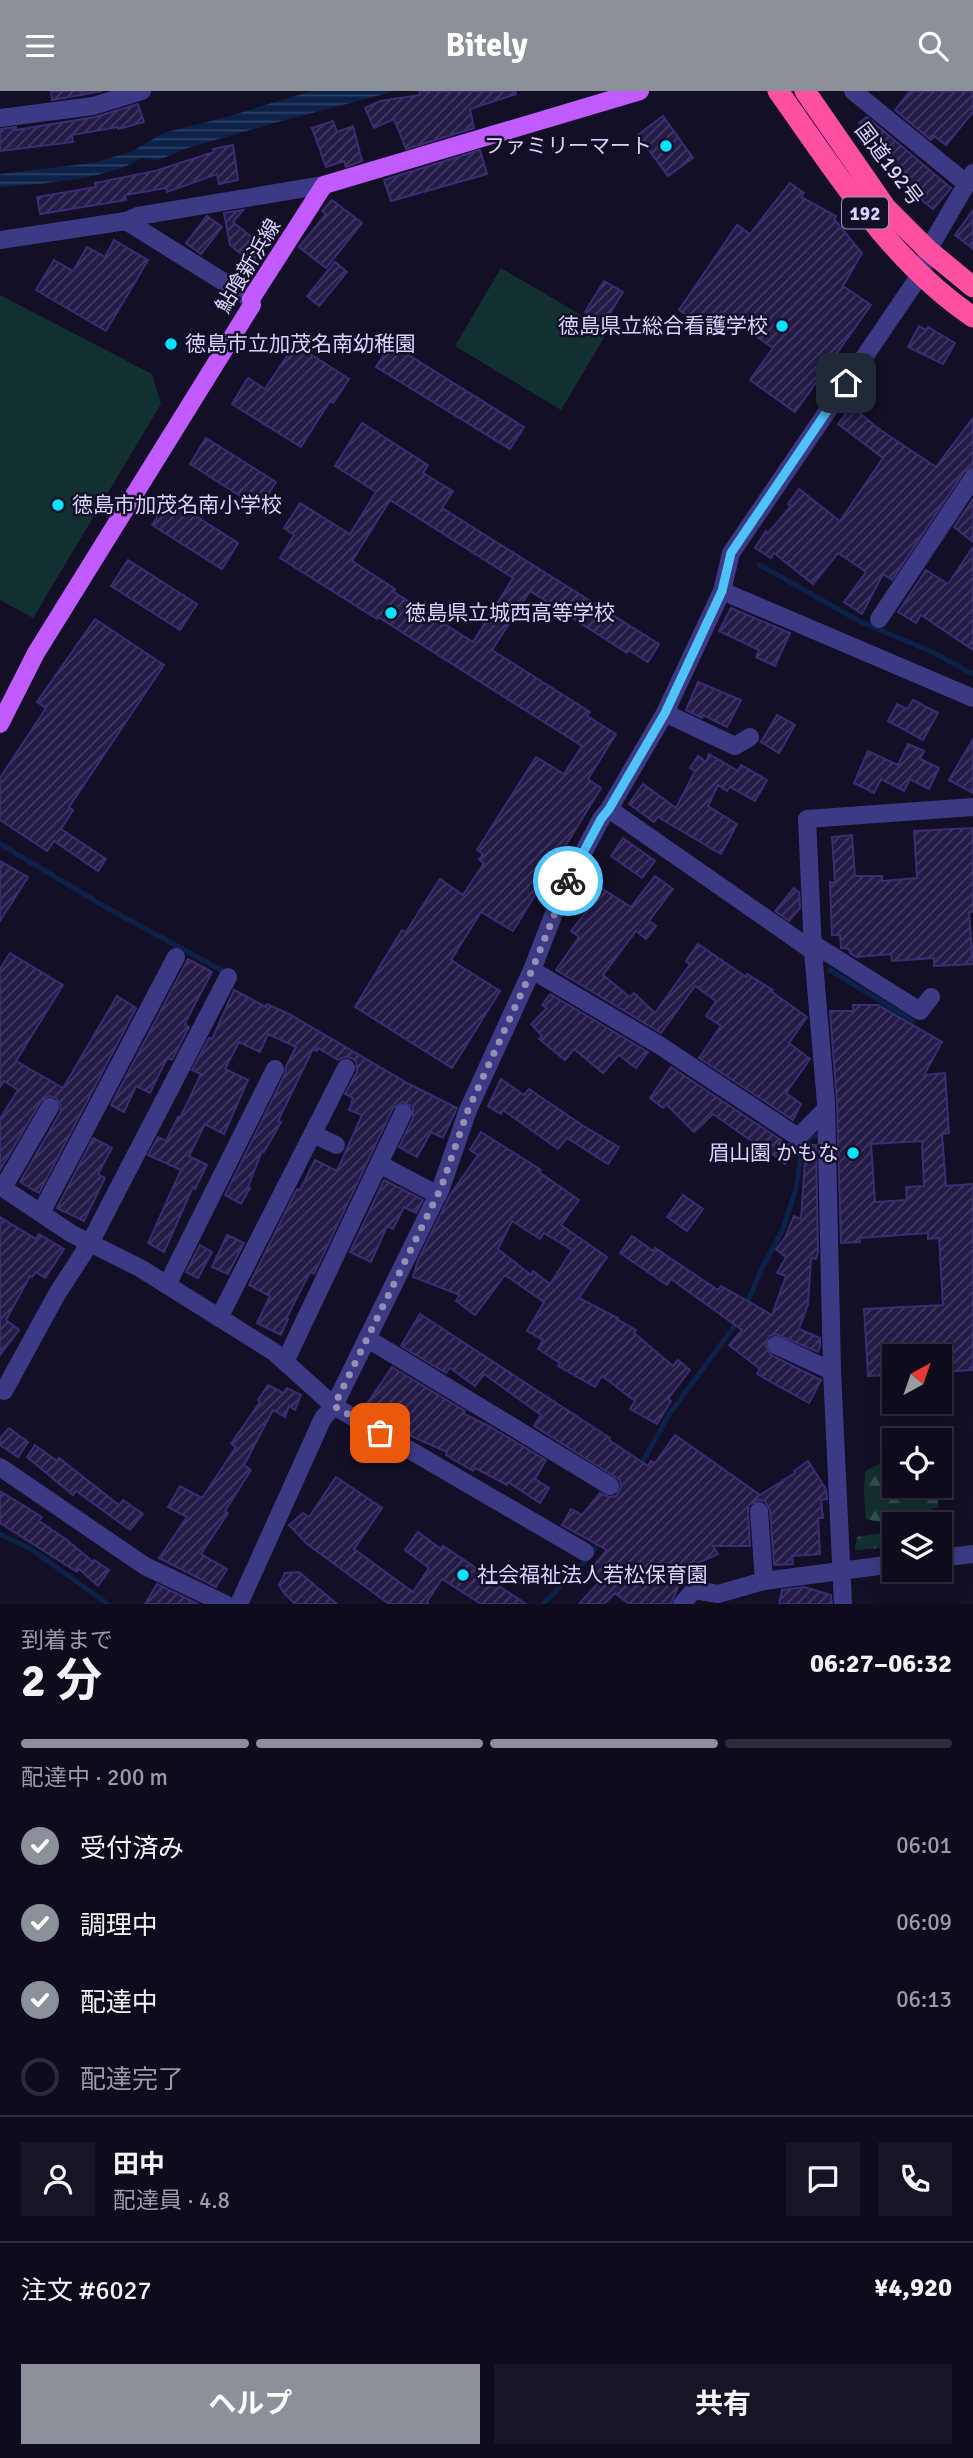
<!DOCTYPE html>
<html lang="ja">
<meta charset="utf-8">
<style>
body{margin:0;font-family:Signika,"Noto Sans JP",sans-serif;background:#171425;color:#f1f3f6;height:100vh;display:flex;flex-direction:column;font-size:26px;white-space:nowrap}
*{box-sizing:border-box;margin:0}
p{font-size:23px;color:#9b9ba3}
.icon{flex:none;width:38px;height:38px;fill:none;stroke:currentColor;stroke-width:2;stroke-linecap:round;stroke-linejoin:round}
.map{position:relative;height:1513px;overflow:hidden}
.side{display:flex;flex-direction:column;background:#0e0b1c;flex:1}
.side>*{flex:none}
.needle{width:46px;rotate:40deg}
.controls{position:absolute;left:882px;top:1253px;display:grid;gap:14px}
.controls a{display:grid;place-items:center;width:70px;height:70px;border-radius:0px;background:#0e0b1c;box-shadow:0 4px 18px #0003,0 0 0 2px #2e2b3b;font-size:35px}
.pin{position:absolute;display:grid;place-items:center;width:60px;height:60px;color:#fff;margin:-30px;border-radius:14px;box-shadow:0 4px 10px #0006}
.courier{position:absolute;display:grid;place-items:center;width:70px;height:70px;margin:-35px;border:5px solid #4fc3f7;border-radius:50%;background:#fff;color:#222;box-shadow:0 2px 9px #0007}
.summary em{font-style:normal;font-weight:700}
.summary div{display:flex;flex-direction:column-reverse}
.summary{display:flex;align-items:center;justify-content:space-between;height:119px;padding:0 21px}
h1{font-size:46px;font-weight:700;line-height:52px}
.bar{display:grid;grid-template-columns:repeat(4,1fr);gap:10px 7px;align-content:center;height:84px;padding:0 21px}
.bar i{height:9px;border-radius:5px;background:#2e2b3b}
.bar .on{background:#8c9099}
.bar p{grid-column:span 4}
.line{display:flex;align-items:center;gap:18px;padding:0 21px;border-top:2px solid #2e2b3b}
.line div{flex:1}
.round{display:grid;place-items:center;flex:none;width:74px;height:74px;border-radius:0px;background:#171425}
ol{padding:0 21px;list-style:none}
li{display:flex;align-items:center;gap:21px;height:77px}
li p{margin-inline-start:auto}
li .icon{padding:7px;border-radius:50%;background:#8c9099;color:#fff;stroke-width:4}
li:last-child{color:#9b9ba3}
li i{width:38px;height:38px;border:4px solid #2e2b3b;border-radius:50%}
.cta{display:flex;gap:14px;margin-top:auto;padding:14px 21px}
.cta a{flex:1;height:80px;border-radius:0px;background:#8c9099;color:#fff;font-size:28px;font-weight:700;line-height:80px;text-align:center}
.cta a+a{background:#171425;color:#f1f3f6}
header{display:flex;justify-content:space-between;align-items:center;height:91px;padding:0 21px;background:#8c9099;color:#fff;font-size:32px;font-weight:700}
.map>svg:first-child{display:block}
.forest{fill:url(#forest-firs)}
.pitch{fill:#12302f}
.water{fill:url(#water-rules)}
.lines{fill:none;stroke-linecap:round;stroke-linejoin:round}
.stream{stroke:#0c2248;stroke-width:5}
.building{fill:url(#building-hatch);stroke:#3b2d73;stroke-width:2;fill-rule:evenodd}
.minor{stroke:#3d3a85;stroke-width:18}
.major{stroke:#c25bff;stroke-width:18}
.highway{stroke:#ff4fa3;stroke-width:21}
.done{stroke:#948fb3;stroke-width:7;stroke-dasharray:0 12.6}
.route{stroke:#4fc3f7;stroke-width:9}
.poi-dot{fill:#00e5ff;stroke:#130f26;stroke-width:2.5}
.labels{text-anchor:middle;stroke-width:5;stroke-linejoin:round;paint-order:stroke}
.shield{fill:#130f26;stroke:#9e99be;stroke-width:2}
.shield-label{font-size:19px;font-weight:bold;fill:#d9d4ff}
.poi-label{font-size:21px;fill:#d9d4ff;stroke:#130f26;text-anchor:start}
.street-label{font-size:21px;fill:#d9d4ff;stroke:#130f26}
</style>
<header><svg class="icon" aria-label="menu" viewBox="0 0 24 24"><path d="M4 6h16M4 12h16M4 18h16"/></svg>Bitely<svg class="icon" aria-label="search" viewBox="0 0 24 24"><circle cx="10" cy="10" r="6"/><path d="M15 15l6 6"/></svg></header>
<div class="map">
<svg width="973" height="1513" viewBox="0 0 973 1513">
<defs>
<pattern id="forest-firs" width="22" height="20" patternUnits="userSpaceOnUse" patternTransform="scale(1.75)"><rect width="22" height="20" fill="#12302f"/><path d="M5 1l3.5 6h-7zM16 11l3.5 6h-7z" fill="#344d4e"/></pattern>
<pattern id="water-rules" width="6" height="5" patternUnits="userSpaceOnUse" patternTransform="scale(1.75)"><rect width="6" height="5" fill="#0c2248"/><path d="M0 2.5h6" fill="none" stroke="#2f4163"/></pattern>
<pattern id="building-hatch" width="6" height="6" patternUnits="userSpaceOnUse" patternTransform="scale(1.75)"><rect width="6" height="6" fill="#241b47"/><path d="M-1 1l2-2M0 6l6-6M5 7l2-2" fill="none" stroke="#433b63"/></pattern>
</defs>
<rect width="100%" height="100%" fill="#130f26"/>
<g class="forest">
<polygon points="894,1366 894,1395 939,1395 938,1416 892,1434 866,1428 864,1404 865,1380"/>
<polygon points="894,1440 894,1456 855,1459 857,1446"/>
</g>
<g class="pitch">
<polygon points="501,177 608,240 561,319 455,255"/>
<polygon points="0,204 152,283 161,313 33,527 0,509"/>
</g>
<path class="water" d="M312,0H396L278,31L188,57L159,69L141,67C109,89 39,93 0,96V83L93,72L131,61L163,42L223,27Z"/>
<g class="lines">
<g class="stream">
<polyline points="760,474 859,530 932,561 973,583"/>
<polyline points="0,753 109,818 223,880"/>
<polyline points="830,879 913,930"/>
<polyline points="745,1217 761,1179 782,1140 796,1098 801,1066 810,1046 816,1045"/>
<polyline points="639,1377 670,1322 739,1229"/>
<polyline points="0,1443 31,1458 108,1513"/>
<polyline points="543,1513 592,1463 601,1447"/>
</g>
</g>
<g class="building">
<polygon points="51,0 103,0 52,9"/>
<polygon points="419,0 515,0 516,3 470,18 474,37 406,58 394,28 374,37 365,17 380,10 420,4"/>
<polygon points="910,0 973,0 973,21 946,54 934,45 931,49 895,19"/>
<polygon points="138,13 144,31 118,38 118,36 72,44 73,51 0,60 0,38 16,36 16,39 95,26"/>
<polygon points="663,25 693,67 668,85 638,44"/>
<polygon points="867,26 951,97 933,118 901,93 907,86 883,66 859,32"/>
<polygon points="333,30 337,41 353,35 362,70 346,76 344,70 326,76 312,37"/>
<polygon points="233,54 238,89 219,93 217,83 167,101 166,97 125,104 126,109 40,123 37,106 96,96 95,92 155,80 214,61 213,58"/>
<polygon points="480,59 487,83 391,110 384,89"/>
<polygon points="790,92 804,102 801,106 836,125 834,128 862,162 843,195 871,214 795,321 750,289 773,257 721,221 709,239 679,219 737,134 750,143"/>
<polygon points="332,109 362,132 326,177 299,156 326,123 322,120"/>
<polygon points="243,119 233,131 264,156 252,172 230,154 224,122"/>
<polygon points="973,119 973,158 955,144"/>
<polygon points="207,125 222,136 201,163 186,152"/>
<polygon points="114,149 148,169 106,240 36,199 54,169 73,180 87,156 105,166"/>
<polygon points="335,171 347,181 319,215 307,205"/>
<polygon points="604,190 623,201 604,232 585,221"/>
<polygon points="919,235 926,239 928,236 955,252 943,273 908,256"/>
<polygon points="295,253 349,288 333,312 330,310 301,356 232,313 248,287 265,298"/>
<polygon points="391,253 524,336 510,358 376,276"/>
<polygon points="852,315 876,336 936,376 973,327 973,376 964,381 892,489 883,483 862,523 844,511 866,481 838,462 813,493 774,462 771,467 755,457 766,440 768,442 791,415 788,413 799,398 840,430 883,367 838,333"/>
<path d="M362,332L428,374L423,382L453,400L442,417L659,553L648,571L629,559L627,562L530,500L492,559L590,621L587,625L616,643L588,688L601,697L513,840L481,821L451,869L500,900L452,977L355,916L402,839L406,841L440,788L463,804L484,772L479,769L483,763L477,759L536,666L564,683L582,655L378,526L377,528L280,467L294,444L284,437L300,412L350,443L376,401L335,375ZM390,409L513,487L473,551L394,501L395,498L352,470Z"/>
<polygon points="206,347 276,391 259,417 190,373"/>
<polygon points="169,408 238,452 222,478 152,434"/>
<polygon points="973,408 973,451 954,436"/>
<polygon points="973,456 973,559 921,524 916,532 898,521 926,479 948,493"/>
<polygon points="128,469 197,513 180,539 111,495"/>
<polygon points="731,517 790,542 775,575 756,566 759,559 719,540"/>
<polygon points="95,528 164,574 69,716 73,719 61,738 106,768 98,780 54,750 47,760 0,729 0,687 46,617 37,611"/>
<polygon points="698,591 741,609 727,636 703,624 702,627 686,619"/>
<polygon points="913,609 938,622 923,649 888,630 897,613 907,618"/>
<polygon points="777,624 795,634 779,662 761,651"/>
<polygon points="973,648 973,702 949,689"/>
<polygon points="908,653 924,660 920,668 939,677 929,698 910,688 904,700 881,688 874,702 854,692 868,660 898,674"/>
<polygon points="709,663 738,680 741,674 767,689 755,710 730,696 727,700 718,694 708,715 737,733 721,763 658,726 654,731 629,713 643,693 676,717 695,680 690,677 698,665 706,671"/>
<polygon points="973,737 973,821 969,821 973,873 934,875 934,867 892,870 891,863 856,866 850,862 849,858 841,857 840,844 832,844 830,791 835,792 832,746 852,744 855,785 882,785 882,790 917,787 914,740"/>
<polygon points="623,747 655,770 642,787 611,765"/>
<polygon points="0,770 28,786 0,830"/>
<polygon points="655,785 673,798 649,830 656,835 646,848 636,840 603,884 630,906 634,902 655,922 690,873 686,870 698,853 746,886 747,883 773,899 772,901 807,926 789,952 810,968 786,1002 801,1013 793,1029 699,967 721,935 706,925 716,910 695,895 661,942 556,879 579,846 571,840 593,812 584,806 593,792 631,816"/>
<polygon points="794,797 799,801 800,817 789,830 775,820"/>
<polygon points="10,862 63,894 16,970 63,997 117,905 136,917 39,1102 20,1091 60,1022 61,1015 56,1007 49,1005 41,1010 0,1079 0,1028 18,999 4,990 0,996 0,878"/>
<polygon points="188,868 212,881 186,930 185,934 189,936 172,969 168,967 164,973 150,1002 136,995 124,1021 111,1014"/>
<polygon points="234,899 266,916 267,913 289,923 409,993 457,1017 443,1047 431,1041 417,1066 399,1056 413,1027 413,1016 403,1011 393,1017 314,1183 310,1181 286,1228 288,1228 281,1244 257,1232 270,1205 249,1194 297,1098 300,1099 315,1069 337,1080 362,1024 349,1019 353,1007 345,1003 357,981 356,971 352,967 345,966 338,969 318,957 317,960 313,958 278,1030 281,1031 264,1061 262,1060 248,1096 250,1097 241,1113 225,1104 285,983 286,975 296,956 268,943 260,961 239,951 225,978 248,989 224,1043 205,1033 189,1065 207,1074 195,1098 193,1096 164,1161 148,1152 181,1079 148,1064 158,1046 166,1050 178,1026 180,1027 201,983 192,979 209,947 212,948"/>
<polygon points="550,903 648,961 636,977 619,964 603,982 574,958 565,969 539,948 542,945 531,933 547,917 542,914"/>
<path d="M853,914H878L942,951L924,984L945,982L949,1042L942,1043L946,1095L973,1093V1279L940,1281V1265H894V1284L868,1285L864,1218L943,1214L939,1147L928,1148V1142L859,1147L860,1151L841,1152L837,1012L830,920H853ZM922,1050L924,1095L906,1096L907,1109L875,1111L871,1053Z"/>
<polygon points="671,976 781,1049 779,1053 789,1053 798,1057 785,1073 764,1056 763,1058 713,1023 694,1041 666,1013 663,1017 650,1007"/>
<polygon points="501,988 524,1004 529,998 582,1034 619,1056 608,1073 567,1047 558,1058 503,1019 501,1023 488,1015"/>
<path d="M481,1041L541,1079L539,1081L579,1109L561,1134L607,1166L579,1207L618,1227L617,1228L636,1239L634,1242L673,1275L678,1269L690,1279L668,1308L671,1310L657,1333L630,1318L635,1310L602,1285L595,1296L558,1275L560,1272L538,1258L543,1249L527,1240L544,1211L505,1184L475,1224L456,1210L460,1204L413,1186L418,1169L450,1104L478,1064L470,1059ZM512,1130L540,1148L544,1142L572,1159L550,1193L533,1180L531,1184L498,1158Z"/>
<polygon points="93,1047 112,1057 98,1083 105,1087 84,1130 57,1117"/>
<polygon points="806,1054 816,1054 818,1161 816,1168 811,1167 808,1213 799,1238 820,1247 820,1255 818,1261 776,1243 769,1245 765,1254 771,1264 821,1289 809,1312 757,1283 760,1278 729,1254 742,1239 671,1188 667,1194 620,1162 632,1145 653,1160 655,1157 718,1199 721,1195 772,1224 786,1185 777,1182 786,1166 776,1158 785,1147 794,1125 801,1128"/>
<polygon points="384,1089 423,1109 416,1122 404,1116 393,1138 387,1135 371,1171 350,1161"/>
<polygon points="683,1104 703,1118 687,1140 667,1126"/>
<polygon points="0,1126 36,1148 39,1143 64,1158 45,1187 36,1181 32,1186 30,1185 6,1229 19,1239 0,1264"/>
<polygon points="227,1144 244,1152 228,1183 212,1176"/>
<polygon points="200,1154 212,1161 198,1187 186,1181"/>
<polygon points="420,1223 610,1347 609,1349 648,1375 651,1370 655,1372 675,1344 760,1404 795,1382 794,1380 808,1370 826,1398 827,1408 821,1409 823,1427 818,1427 820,1463 792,1465 793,1473 774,1474 770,1419 765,1410 758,1409 749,1414 748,1420 750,1455 713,1455 718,1463 686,1477 671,1513 629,1513 615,1502 604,1513 579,1513 600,1490 588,1481 607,1459 562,1434 571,1418 582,1424 600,1402 609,1406 616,1405 621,1396 620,1389 534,1335 541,1324 484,1283 475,1295 450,1277 446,1282 401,1255"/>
<polygon points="392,1276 465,1320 464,1323 487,1334 546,1369 535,1388 549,1397 540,1412 508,1391 507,1394 475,1377 473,1380 446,1364 447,1361 402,1341 405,1335 367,1313"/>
<polygon points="268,1294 283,1302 287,1297 301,1304 295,1319 289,1315 285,1326 273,1319 244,1374 251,1379 225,1420 228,1422 201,1463 227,1478 216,1496 159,1467 187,1426 168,1416 180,1395 202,1407 236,1356 231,1353 260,1311 258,1309"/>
<polygon points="9,1337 28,1351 18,1366 0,1354 0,1347"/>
<polygon points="35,1354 57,1370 59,1367 119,1414 123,1409 143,1423 130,1439 76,1400 73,1404 27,1366"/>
<polygon points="336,1386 382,1417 354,1458 413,1501 429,1477 405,1459 418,1441 441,1458 443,1455 488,1485 487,1487 526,1513 481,1513 442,1488 427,1511 429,1513 389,1513 307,1453 289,1434 303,1422 309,1426"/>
<polygon points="0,1400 42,1426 39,1430 67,1449 93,1471 94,1469 109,1479 98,1495 79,1478 77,1481 0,1432"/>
<polygon points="299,1481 337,1513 295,1513 284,1502 279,1494 285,1482"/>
<polygon points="157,1493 198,1513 145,1513"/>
<polygon points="804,1496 831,1504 832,1513 779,1513 782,1499"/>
</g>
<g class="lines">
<g class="minor">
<polyline points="853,0 967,93"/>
<polyline points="0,27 93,15 142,0"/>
<polyline points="126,130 251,208"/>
<polyline points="0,149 126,130 138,125 324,94"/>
<polyline points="722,500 973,607"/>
<polyline points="879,528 973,387"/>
<polyline points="665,622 735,655 750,646"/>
<polyline points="609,718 813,860"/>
<polyline points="812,852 920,920 931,906"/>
<polyline points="532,879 659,954 798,1046 825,1019"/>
<polyline points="313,1043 336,1054"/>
<polyline points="379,1073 438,1104"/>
<polyline points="0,1095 72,1143 140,1177 274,1261 334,1315 585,1461"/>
<polyline points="3,1097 50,1016"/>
<polyline points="41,1122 176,866"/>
<polyline points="167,1194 275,978"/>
<polyline points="219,1227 346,977"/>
<polyline points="368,1248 610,1395"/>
<polyline points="776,1254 832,1280"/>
<polyline points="285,1271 403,1022"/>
<polyline points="0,1298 4,1300 57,1203 90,1152 228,886"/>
<polyline points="0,1376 145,1475 225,1513"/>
<polyline points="759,1420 764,1490"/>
<polyline points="940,1467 973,1463"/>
<polyline points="239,1513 323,1327 334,1315 441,1097 468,1019 532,879 561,804 601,728 609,718 665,622 722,500 731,462 920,184 928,159 973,82"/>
<polyline points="682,1513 694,1499 718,1503 764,1490 894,1473"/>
<polyline points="843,1513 832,1280 826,1012 813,860 807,728 973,716"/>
</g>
<polyline class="major" points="0,633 36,562 252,214 251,208 324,94 640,0"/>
<g class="highway">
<path d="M778,0C836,81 889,169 973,226"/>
<polyline points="805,0 886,117 928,159 973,196"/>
</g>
</g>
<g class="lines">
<polyline class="done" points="380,1342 334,1315 441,1097 468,1019 532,879 568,790"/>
<polyline class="route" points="568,790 601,728 609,718 665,622 722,500 731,462 846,292"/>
</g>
<g class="poi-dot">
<circle cx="666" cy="55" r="7"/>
<circle cx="782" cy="235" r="7"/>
<circle cx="171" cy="253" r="7"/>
<circle cx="58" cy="414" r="7"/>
<circle cx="391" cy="522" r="7"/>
<circle cx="853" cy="1062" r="7"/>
<circle cx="463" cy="1484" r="7"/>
</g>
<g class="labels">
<rect class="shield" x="842" y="106.5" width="46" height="31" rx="5"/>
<g class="shield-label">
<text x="865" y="129">192</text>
</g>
<g class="poi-label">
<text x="652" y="62" text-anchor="end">ファミリーマート</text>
<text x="768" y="242" text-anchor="end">徳島県立総合看護学校</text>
<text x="185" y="260">徳島市立加茂名南幼稚園</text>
<text x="72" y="421">徳島市加茂名南小学校</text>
<text x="405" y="529">徳島県立城西高等学校</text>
<text x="839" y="1069" text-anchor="end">眉山園 かもな</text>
<text x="477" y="1491">社会福祉法人若松保育園</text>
</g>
<g class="street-label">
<text transform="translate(889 73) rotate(53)" y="7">国道192号</text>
<text transform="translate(248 175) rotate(-59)" y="7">鮎喰新浜線</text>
</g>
</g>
</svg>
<div class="controls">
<a><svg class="needle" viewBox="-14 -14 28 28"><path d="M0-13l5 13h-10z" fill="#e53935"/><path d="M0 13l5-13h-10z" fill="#9b9ba3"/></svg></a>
<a><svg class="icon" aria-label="locate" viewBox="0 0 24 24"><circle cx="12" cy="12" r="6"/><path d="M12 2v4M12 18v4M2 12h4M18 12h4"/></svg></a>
<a><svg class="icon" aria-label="layers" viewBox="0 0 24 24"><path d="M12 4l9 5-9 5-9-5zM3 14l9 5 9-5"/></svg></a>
</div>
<div class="pin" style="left:380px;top:1342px;background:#ea580c"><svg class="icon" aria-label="bag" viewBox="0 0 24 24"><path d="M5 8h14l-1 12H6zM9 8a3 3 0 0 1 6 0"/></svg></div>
<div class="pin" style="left:846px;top:292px;background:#1f2937"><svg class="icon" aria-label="home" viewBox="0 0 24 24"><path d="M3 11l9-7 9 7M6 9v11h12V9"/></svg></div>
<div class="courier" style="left:568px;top:790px"><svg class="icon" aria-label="bike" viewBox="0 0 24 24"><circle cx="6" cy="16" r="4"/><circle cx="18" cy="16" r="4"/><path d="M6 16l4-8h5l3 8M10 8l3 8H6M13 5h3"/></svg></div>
</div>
<section class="side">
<div class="summary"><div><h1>2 分</h1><p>到着まで</p></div><em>06:27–06:32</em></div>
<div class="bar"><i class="on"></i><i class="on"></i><i class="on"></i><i></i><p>配達中 · 200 m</p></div>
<ol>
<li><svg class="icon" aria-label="check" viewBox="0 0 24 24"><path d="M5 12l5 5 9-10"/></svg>受付済み<p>06:01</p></li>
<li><svg class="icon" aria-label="check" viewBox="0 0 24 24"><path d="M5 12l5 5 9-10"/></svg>調理中<p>06:09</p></li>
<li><svg class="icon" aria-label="check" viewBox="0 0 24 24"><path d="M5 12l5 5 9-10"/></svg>配達中<p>06:13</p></li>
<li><i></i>配達完了</li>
</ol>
<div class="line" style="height:126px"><a class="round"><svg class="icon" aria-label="person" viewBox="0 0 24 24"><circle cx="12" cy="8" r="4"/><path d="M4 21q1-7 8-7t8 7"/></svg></a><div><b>田中</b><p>配達員 · 4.8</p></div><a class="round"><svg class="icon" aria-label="chat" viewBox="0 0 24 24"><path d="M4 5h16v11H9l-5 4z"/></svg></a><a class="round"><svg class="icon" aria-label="phone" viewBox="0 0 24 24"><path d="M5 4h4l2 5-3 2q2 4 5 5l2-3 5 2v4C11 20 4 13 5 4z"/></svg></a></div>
<div class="line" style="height:91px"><div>注文 #6027</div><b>¥4,920</b></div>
<div class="cta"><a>ヘルプ</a><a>共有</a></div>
</section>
